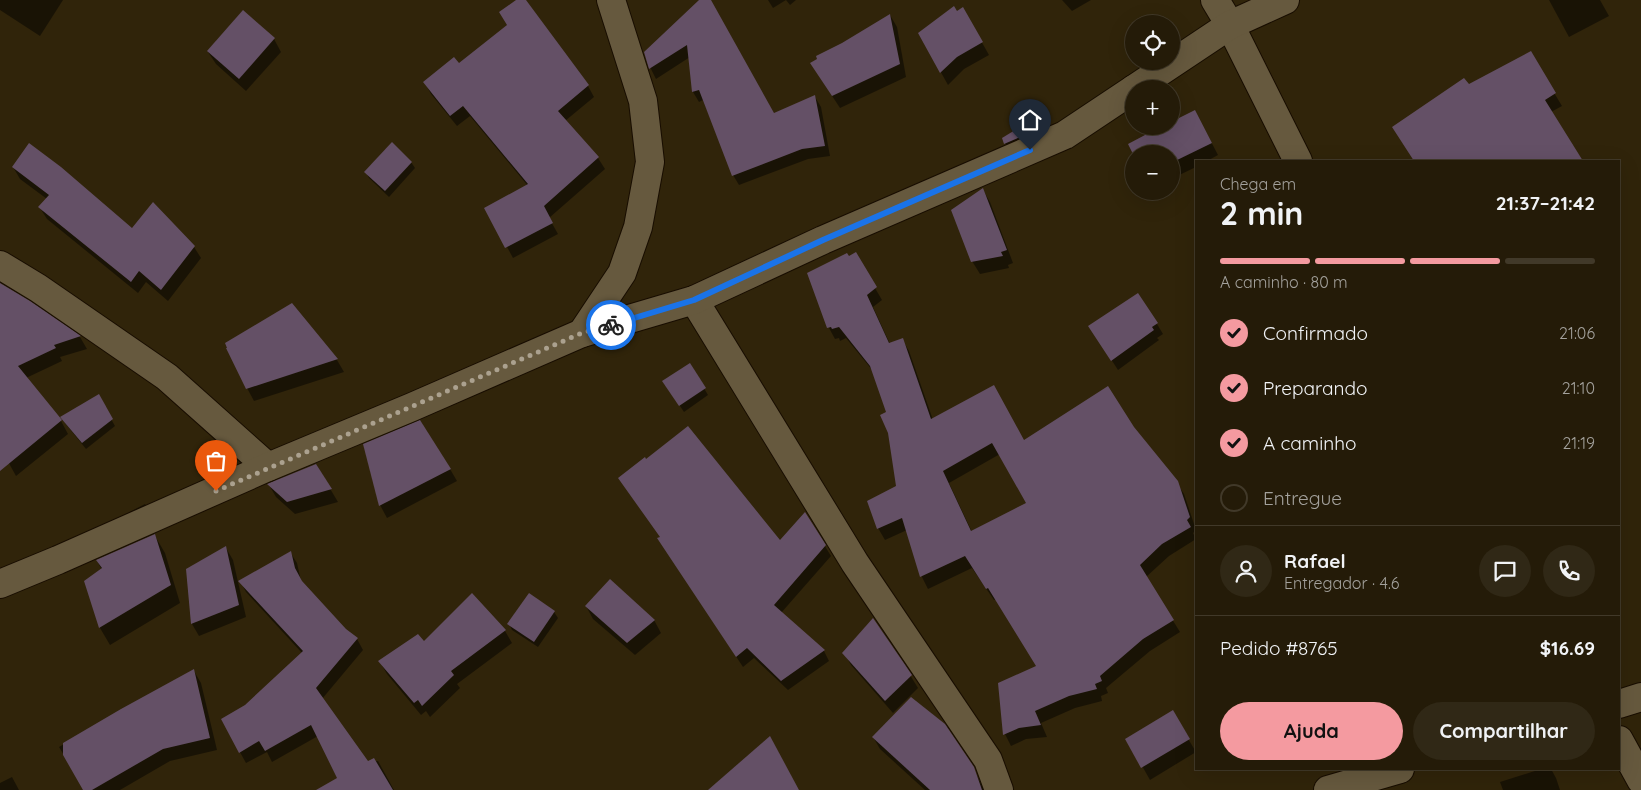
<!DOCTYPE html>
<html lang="pt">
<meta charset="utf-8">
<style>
body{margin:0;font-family:Quicksand,sans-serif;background:#302816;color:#f1f3f6;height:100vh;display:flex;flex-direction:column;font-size:19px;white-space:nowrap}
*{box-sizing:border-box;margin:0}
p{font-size:16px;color:#a3a19c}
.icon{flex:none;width:28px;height:28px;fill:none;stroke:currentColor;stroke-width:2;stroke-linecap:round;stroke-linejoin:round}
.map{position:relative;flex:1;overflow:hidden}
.side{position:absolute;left:1195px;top:160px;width:425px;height:610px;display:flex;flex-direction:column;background:#241b08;border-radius:0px;box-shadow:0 5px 20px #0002,0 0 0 1px #413929}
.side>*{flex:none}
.fabs{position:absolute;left:1125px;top:15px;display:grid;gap:10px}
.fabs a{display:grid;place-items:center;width:55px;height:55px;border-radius:50%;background:#241b08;box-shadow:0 5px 20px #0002,0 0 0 1px #413929;font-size:25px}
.pin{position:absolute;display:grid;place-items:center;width:42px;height:42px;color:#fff;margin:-51px -21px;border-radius:50% 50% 50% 0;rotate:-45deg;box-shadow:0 0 5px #0007}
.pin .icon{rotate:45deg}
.courier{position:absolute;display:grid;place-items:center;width:50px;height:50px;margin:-25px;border:4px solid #1a73e8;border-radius:50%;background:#fff;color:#222;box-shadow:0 1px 6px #0007}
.headline em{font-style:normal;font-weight:700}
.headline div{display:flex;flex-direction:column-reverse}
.headline{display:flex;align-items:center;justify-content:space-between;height:85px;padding:0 25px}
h1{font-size:32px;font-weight:700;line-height:38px}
.bar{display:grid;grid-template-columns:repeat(4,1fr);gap:8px 5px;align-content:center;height:60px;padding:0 25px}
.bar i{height:6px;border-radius:4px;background:#413929}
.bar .selected{background:#f49aa0}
.bar p{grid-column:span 4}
.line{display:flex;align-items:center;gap:12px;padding:0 25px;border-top:1px solid #413929}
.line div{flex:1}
.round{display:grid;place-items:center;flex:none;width:52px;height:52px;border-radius:26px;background:#302816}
ol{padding:0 25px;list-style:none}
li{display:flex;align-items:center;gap:15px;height:55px}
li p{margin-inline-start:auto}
li .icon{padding:5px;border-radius:50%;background:#f49aa0;color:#111;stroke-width:4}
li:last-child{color:#a3a19c}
li i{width:28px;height:28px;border:2px solid #413929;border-radius:50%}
.action{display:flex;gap:10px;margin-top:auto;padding:10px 25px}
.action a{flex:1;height:58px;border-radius:30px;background:#f49aa0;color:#111;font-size:20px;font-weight:700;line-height:58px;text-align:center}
.action a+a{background:#302816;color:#f1f3f6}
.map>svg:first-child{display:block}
.shadow{fill:#0007;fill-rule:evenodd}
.building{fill:#645066;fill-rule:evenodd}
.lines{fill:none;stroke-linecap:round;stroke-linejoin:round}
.minor-casing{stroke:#180d00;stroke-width:30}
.minor{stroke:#66593e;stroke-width:28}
.done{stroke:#aba18f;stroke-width:5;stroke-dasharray:0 9}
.route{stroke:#1a73e8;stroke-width:6}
</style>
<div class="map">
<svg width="1641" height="790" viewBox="0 0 1641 790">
<rect width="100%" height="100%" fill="#30240a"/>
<g class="shadow">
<polygon points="0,0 63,0 40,36 0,10"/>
<polygon points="518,0 524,0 588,86 594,97 565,121 598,158 605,169 549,218 558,234 513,258 486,208 528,186 470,116 457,126 431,94 425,83 458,65 508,26"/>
<polygon points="701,0 710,0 774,114 815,97 821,107 830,156 808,159 739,185 733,175 703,100 699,102 693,92 690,57 656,79 651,69 645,53"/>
<polygon points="768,0 796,0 790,5 786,0 773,8"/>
<polygon points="1062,0 1091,0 1072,11"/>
<polygon points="1549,0 1600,0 1609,16 1569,37"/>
<polygon points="963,9 989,55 964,69 948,85 919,33"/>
<polygon points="890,15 897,27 906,77 840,108 819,76 843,44"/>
<polygon points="274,39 281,52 246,91 216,64 208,52"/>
<polygon points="1530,53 1562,106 1551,112 1581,161 1523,161 1507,135 1466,161 1415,161 1401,140 1469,86"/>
<polygon points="1195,111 1218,155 1207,161 1196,161 1196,167 1171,179 1171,126"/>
<polygon points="1033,121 1043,135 1009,150 1003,139"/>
<polygon points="411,162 415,168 389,197 369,178 366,172"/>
<polygon points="13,167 132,230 194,247 201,258 168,301 146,282 138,293 47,219 40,208 47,199 20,179"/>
<polygon points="983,190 990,202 1013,263 1008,265 1009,268 980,274 972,261"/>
<path d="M855,254L882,300L873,307L890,344L902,339L909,351L933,420L1024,442L1133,428L1176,482L1184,494L1196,530L1193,533L1196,539L1169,556L1146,577L1180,632L1150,651L1106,688L1108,693L1101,696L1102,701L1075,708L1041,723L1047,737L1026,739L1011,746L1005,734L1038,667L996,599L994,600L972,568L928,589L922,577L907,530L885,540L878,528L897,486L887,413L873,371L846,338L840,341L839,338L835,339L829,328L848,257ZM1000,454L1028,504L972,532L949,483Z"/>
<polygon points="0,285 29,302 80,337 87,349 60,357 62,361 26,378 61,421 68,434 16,476 0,447"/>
<polygon points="292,305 337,360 344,372 254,401 247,388"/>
<polygon points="1157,324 1163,334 1157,338 1159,340 1118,370 1096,336"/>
<polygon points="690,365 708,395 684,412 668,388"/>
<polygon points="98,396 115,426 86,449 65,423"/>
<polygon points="316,465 338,502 295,514 276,497 269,485"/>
<polygon points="450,469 457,481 387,518 380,505"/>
<polygon points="145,504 155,522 125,535 116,519"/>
<polygon points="805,514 831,556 781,613 824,651 829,661 788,690 754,658 743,667 665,549 780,542"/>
<polygon points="155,536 165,553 180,603 110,645 100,628 85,582 102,570 97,561"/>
<polygon points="226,548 233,560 246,617 199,636 192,624 187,570"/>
<polygon points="290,552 297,563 301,581 346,630 357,639 363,650 322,699 367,763 378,761 394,790 329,790 338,779 318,736 272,762 267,752 246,763 222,720 246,706 302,653 246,592 240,581"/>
<polygon points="472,595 505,631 512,643 457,684 460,688 430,717 426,711 421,715 387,674 380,662 424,643"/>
<polygon points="586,606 654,620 661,633 635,655 593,619"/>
<polygon points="554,612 558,618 538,647 512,630 509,624"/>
<polygon points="844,653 910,675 918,688 893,713 851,665"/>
<polygon points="194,671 201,683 217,750 170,761 120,790 85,790 59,747 122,710"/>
<polygon points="1172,712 1196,752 1150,780 1127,739"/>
<polygon points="873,737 973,768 984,790 925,790 880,749"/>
<polygon points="1541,769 1551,769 1556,778 1560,790 1503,790 1500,782"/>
<polygon points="12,777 19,790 0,790 0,783"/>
</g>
<g class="building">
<polygon points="516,0 526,0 589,85 558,111 599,157 544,206 553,223 505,248 484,208 528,184 463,106 450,116 423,82 454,57 459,63 507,25 499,12"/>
<polygon points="699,0 711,0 774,113 815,95 825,146 802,149 732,176 699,90 692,92 687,45 649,69 644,52"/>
<polygon points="954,6 957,11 963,7 983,42 957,57 940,73 918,33"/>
<polygon points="243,10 275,38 239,79 207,51"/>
<polygon points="890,14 900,64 832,96 810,63 817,59 816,56 842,43"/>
<polygon points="1531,51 1556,93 1545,100 1583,161 1414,161 1392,127 1464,78 1469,84"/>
<polygon points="1195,110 1212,143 1171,163 1171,154 1134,154 1134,156 1128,144 1162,126 1171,126 1171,122"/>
<polygon points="1033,119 1041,128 1004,144 1002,138"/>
<polygon points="392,142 412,162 385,191 364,172"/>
<polygon points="29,143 61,167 132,228 153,202 195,246 161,290 139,271 131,282 38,207 49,195 12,167"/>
<polygon points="983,188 1007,250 1001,252 1003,256 971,262 951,210"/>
<path d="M856,252L877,287L867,295L889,343L903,338L931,419L994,385L1024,440L1108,386L1134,427L1178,481L1190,517L1187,520L1191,527L1162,544L1140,565L1174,620L1143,639L1100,676L1102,681L1095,684L1097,689L1069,696L1035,711L1041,725L1019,728L1003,735L998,683L1036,666L988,588L986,589L965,556L920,577L902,518L877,529L867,501L896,486L888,433L880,415L886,412L870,366L839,327L832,329L831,327L827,328L807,273L847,253L849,256ZM992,443L1026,503L971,531L943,471Z"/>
<polygon points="0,283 30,301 81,336 54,345 56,348 18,366 62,420 0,471"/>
<polygon points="1138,293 1158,323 1152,327 1154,330 1111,361 1088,326"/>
<polygon points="292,303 338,359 246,389 226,348 227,348 225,343"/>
<polygon points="690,363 706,388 679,406 662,381"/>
<polygon points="99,394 113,419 82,443 60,417"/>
<polygon points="420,420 451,469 379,506 363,444"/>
<polygon points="688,426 780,540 805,512 826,545 774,605 825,650 781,681 747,648 736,657 657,538 660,537 618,478 645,457 646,459"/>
<polygon points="316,464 332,489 287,502 267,484"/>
<polygon points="155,534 171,585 99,628 84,581 102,568 96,560"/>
<polygon points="226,546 239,605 191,624 186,569"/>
<polygon points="291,551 295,568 302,581 346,629 358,638 316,688 368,761 374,758 393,790 316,790 337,778 311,725 265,751 259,741 239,753 221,719 245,705 303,651 238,581"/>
<polygon points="610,579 655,620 627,643 585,606"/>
<polygon points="472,593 506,630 451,671 454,675 422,706 418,700 414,703 378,661 418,634 424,641"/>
<polygon points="529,593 555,611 534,642 507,624"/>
<polygon points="873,618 912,675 885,701 842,653"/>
<polygon points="194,669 210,738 163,749 92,790 83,790 63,755 63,743 121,709"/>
<polygon points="911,697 945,724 974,767 982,790 930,790 872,737"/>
<polygon points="1173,710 1190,739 1141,768 1125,739"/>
<polygon points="770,736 799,790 708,790"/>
</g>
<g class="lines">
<defs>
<g id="minor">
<polyline points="1215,0 1230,25 1298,161"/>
<polyline points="1134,89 1230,25 1285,0"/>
<polyline points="0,265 38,288 167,377 268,467"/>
<polyline points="694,300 855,563 988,760 999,790"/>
<polyline points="582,333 622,273 638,227 650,162 643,101 611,0"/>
<polyline points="0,584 58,560 268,467 412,407 582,333 694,300 823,240 1065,135 1134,89"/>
<polyline points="1619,704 1641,697"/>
<polyline points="1619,740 1641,780"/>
<polyline points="1328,790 1400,769"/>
</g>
</defs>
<use href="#minor" class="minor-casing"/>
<use href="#minor" class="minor"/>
</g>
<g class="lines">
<polyline class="done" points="216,491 582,333 611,325"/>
<polyline class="route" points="611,325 694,300 823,240 1030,150"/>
</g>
</svg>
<div class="fabs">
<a><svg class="icon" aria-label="locate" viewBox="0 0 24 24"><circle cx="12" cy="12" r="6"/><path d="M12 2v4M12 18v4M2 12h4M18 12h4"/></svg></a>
<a>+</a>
<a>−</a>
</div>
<div class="pin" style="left:216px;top:491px;background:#ea580c"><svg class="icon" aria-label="bag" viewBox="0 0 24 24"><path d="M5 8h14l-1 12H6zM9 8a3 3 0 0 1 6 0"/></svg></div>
<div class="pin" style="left:1030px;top:150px;background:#1f2937"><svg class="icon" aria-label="home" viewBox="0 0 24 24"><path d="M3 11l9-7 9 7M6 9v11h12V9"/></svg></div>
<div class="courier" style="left:611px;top:325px"><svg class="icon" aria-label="bike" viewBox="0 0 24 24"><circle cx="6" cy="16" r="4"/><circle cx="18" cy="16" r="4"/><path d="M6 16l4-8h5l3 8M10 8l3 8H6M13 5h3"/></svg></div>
<section class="side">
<div class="headline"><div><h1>2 min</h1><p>Chega em</p></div><em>21:37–21:42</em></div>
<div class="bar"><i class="selected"></i><i class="selected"></i><i class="selected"></i><i></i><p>A caminho · 80 m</p></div>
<ol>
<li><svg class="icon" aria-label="check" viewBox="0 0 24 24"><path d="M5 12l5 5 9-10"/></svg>Confirmado<p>21:06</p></li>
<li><svg class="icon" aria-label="check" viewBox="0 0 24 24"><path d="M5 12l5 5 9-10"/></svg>Preparando<p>21:10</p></li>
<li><svg class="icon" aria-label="check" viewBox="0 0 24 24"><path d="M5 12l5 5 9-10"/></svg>A caminho<p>21:19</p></li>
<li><i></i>Entregue</li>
</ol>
<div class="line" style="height:90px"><a class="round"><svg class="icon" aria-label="person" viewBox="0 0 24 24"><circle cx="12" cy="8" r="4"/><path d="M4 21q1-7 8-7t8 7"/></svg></a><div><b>Rafael</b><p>Entregador · 4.6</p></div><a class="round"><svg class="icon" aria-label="chat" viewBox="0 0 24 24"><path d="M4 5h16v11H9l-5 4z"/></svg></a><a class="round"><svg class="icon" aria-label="phone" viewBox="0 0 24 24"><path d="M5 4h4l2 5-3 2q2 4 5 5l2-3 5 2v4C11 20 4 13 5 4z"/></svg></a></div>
<div class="line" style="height:65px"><div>Pedido #8765</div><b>$16.69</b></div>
<div class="action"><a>Ajuda</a><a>Compartilhar</a></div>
</section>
</div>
